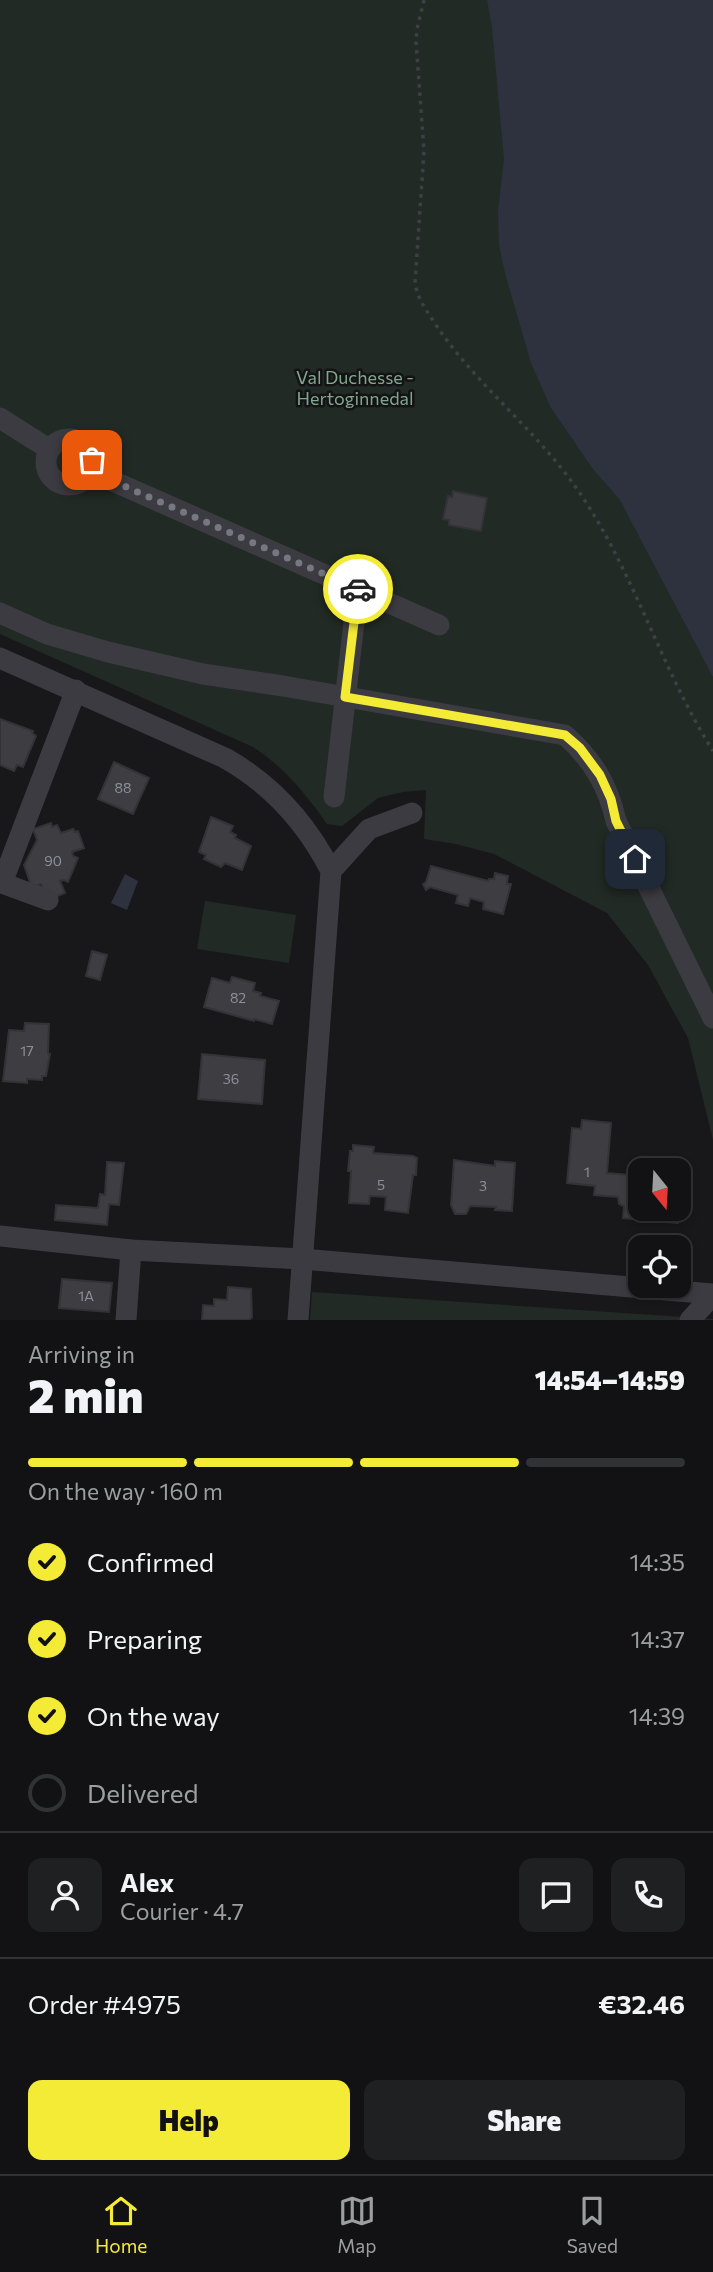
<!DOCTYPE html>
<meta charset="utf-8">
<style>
body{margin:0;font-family:Commissioner,sans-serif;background:#1f2022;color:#f1f3f6;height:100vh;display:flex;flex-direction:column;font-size:26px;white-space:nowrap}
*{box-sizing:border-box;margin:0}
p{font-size:23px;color:#9c9ea0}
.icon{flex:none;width:38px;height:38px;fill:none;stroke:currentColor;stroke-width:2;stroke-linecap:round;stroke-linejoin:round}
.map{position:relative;height:1320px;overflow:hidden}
.details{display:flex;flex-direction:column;background:#121214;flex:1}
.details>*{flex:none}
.needle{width:46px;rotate:162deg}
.buttons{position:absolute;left:628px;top:1158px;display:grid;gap:14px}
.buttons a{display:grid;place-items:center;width:63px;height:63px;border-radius:14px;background:#121214;box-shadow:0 4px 10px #0003,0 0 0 2px #313234;font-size:35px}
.pin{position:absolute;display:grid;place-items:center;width:60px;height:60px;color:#fff;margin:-30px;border-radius:14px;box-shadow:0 4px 10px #0006}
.courier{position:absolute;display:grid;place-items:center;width:70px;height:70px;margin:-35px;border:5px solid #f4eb36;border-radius:50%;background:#fff;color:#222;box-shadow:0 2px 9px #0007}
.headline em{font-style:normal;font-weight:800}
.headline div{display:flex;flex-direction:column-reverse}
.headline{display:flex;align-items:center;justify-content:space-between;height:119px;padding:0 28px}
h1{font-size:46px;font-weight:800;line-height:52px}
.bar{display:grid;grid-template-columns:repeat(4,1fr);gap:10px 7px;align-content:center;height:84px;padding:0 28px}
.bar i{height:9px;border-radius:5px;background:#313234}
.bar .current{background:#f4eb36}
.bar p{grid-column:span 4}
.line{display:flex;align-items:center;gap:18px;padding:0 28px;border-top:2px solid #313234}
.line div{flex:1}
.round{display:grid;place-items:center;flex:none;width:74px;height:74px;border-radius:14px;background:#1f2022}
ol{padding:0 28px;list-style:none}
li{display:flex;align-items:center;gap:21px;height:77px}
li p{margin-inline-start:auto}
li .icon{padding:7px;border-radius:50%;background:#f4eb36;color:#111;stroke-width:4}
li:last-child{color:#9c9ea0}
li i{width:38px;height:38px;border:4px solid #313234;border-radius:50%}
.action{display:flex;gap:14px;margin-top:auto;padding:14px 28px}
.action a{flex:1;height:80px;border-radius:14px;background:#f4eb36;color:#111;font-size:28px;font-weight:800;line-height:80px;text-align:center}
.action a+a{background:#1f2022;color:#f1f3f6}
.menu{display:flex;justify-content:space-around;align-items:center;height:98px;border-top:2px solid #313234;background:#121214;font-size:19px;color:#9c9ea0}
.menu a{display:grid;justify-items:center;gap:4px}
.menu .current{color:#f4eb36}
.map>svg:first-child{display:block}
.green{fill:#222a25}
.water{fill:#2d323e}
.building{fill:#3e3d42;stroke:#333236;stroke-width:2}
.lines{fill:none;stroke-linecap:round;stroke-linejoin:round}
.path{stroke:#3f3f46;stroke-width:3.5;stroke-dasharray:3.5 5;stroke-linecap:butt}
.minor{stroke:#3b3b41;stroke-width:21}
.done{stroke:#777782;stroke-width:7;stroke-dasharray:0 12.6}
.route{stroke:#f4eb36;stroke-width:9}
.labels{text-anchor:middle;stroke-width:5;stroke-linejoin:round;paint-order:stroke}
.number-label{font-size:14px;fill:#8f8f9c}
.park-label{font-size:18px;fill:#81a58d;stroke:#131315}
</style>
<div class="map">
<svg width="713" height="1320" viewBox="0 0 713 1320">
<rect width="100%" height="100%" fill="#18181a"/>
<g class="green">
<path d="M0,0H713V1140L688,1038L648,965L607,913L494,854L456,844L424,839L426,790L403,792L378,798L342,826L327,824C306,794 284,767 253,747L0,634Z"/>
<polygon points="205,901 296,915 289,963 197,949"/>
<polygon points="312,1292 713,1319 713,1320 310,1320"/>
</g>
<g class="water">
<polygon points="487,0 713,0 713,677 620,500 593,469 551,408 531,363 505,273 499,245 498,211 504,159 492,27"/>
<polygon points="125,874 138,881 127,910 111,903"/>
</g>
<g class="building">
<polygon points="453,491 487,498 481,531 449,525 449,520 443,519 448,496 452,497"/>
<polygon points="0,719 33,731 32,733 36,736 23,767 17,765 14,771 0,765"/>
<polygon points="114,762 149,778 133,814 98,799"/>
<polygon points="211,817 233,826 230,832 236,835 235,838 251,846 242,870 225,863 221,867 204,859 206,855 199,852"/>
<polygon points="51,823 52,827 57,825 61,833 73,829 75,832 78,831 84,848 72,852 73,856 78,858 68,882 64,880 60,881 65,893 48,900 41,884 32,888 24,865 37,840 33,829"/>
<polygon points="431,866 488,881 489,879 494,879 495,873 508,876 507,884 511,884 503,914 483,909 484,902 470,898 468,906 456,903 458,895 430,887 426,890 423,884 426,882"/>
<polygon points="92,951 107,955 100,980 86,976"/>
<polygon points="232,977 255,983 253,991 261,993 260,996 279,1001 272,1024 254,1019 254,1021 204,1007 212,978 230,983"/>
<polygon points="25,1023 49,1024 48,1054 50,1054 46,1076 42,1076 42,1080 27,1079 27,1083 3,1081 9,1030 24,1031"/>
<polygon points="202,1054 265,1060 262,1104 198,1099"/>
<polygon points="582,1120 611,1123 607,1173 640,1176 640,1209 679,1209 679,1171 658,1171 658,1167 689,1169 687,1195 680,1194 680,1220 678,1223 623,1218 624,1206 619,1204 618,1197 594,1195 595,1186 567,1183 572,1128 581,1129"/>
<polygon points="353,1145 374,1147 373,1153 413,1156 417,1158 416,1175 413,1175 408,1213 385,1210 386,1197 370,1196 369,1204 349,1203 351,1171 348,1171 350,1151 353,1151"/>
<polygon points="454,1160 495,1166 495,1161 515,1163 512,1211 495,1210 496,1207 470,1206 466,1214 455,1214 451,1205"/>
<polygon points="107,1162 124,1163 119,1205 109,1204 107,1225 55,1220 56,1205 98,1208 100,1194 105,1195"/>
<polygon points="62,1279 112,1283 109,1312 59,1308"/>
<polygon points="228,1287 251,1289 252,1317 249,1320 202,1320 203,1305 214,1306 214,1299 227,1300"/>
</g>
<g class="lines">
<path class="path" d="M424,0L417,29L416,42L424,151L415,283C418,300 427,311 436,325C475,383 531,426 572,482C632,564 659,666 713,751"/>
<g class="minor">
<polyline points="0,418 49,449"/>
<circle cx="69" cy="462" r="23"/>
<polyline points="90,471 439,625"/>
<path d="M0,613L47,634L108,652L203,674L283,686L565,735C592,759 608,785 616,821L713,1018"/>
<path d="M0,658L225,758C271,784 307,824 331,871L298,1320"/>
<polyline points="334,797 358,587"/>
<polyline points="331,871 369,829 412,813"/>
<polyline points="48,900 2,883 76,690"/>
<polyline points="0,1236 131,1250 302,1259 713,1294"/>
<polyline points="126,1320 131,1250"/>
<polyline points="690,1320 713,1295"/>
</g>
</g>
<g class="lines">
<polyline class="done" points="92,460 90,471 358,589"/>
<polyline class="route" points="358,589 345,697 565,735 580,748 600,775 611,799 616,821 635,859"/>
</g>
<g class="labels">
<g class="number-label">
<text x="123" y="793">88</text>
<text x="53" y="866">90</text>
<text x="238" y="1003">82</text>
<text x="27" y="1056">17</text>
<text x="231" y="1084">36</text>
<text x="587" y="1177">1</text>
<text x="381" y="1190">5</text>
<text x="483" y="1191">3</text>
<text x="86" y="1301">1A</text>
</g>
<g class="park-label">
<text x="355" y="384">Val Duchesse -<tspan x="355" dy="21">Hertoginnedal</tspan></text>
</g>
</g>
</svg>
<div class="buttons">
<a><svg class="needle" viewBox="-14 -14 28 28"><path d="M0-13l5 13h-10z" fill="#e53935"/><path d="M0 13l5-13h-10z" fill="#9c9ea0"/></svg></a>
<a><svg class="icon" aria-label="locate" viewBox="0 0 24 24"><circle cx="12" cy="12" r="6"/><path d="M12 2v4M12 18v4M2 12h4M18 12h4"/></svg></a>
</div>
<div class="pin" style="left:92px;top:460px;background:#ea580c"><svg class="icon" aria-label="bag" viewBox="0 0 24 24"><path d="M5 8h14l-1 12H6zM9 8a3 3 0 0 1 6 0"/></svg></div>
<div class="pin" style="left:635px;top:859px;background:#1f2937"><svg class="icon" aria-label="home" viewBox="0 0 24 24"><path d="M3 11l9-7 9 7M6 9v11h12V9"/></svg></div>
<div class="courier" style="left:358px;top:589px"><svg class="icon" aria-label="car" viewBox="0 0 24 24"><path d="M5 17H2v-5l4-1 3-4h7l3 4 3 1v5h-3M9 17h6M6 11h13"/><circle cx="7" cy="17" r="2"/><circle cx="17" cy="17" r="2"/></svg></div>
</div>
<section class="details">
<div class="headline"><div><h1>2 min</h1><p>Arriving in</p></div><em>14:54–14:59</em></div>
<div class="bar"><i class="current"></i><i class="current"></i><i class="current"></i><i></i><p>On the way · 160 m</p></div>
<ol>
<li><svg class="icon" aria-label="check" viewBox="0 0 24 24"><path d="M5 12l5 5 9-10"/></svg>Confirmed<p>14:35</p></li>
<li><svg class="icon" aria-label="check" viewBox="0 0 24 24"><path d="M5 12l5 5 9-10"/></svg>Preparing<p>14:37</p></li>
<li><svg class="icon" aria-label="check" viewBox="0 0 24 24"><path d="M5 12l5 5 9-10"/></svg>On the way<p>14:39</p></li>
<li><i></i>Delivered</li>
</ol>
<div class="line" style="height:126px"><a class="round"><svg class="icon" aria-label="person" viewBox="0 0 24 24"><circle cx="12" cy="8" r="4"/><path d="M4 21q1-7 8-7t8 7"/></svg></a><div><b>Alex</b><p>Courier · 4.7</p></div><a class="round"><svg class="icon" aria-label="chat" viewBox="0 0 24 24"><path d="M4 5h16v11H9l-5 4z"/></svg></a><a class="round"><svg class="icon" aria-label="phone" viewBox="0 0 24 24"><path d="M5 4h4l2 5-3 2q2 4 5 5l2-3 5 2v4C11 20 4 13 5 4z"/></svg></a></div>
<div class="line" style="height:91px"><div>Order #4975</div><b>€32.46</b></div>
<div class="action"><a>Help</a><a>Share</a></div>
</section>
<nav class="menu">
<a class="current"><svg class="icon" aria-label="home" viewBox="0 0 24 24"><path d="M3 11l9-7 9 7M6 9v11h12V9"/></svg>Home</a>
<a><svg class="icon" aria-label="map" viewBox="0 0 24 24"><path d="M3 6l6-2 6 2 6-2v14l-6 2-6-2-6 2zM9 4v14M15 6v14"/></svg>Map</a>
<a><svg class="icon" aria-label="saved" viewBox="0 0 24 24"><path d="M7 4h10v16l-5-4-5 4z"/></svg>Saved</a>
</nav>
